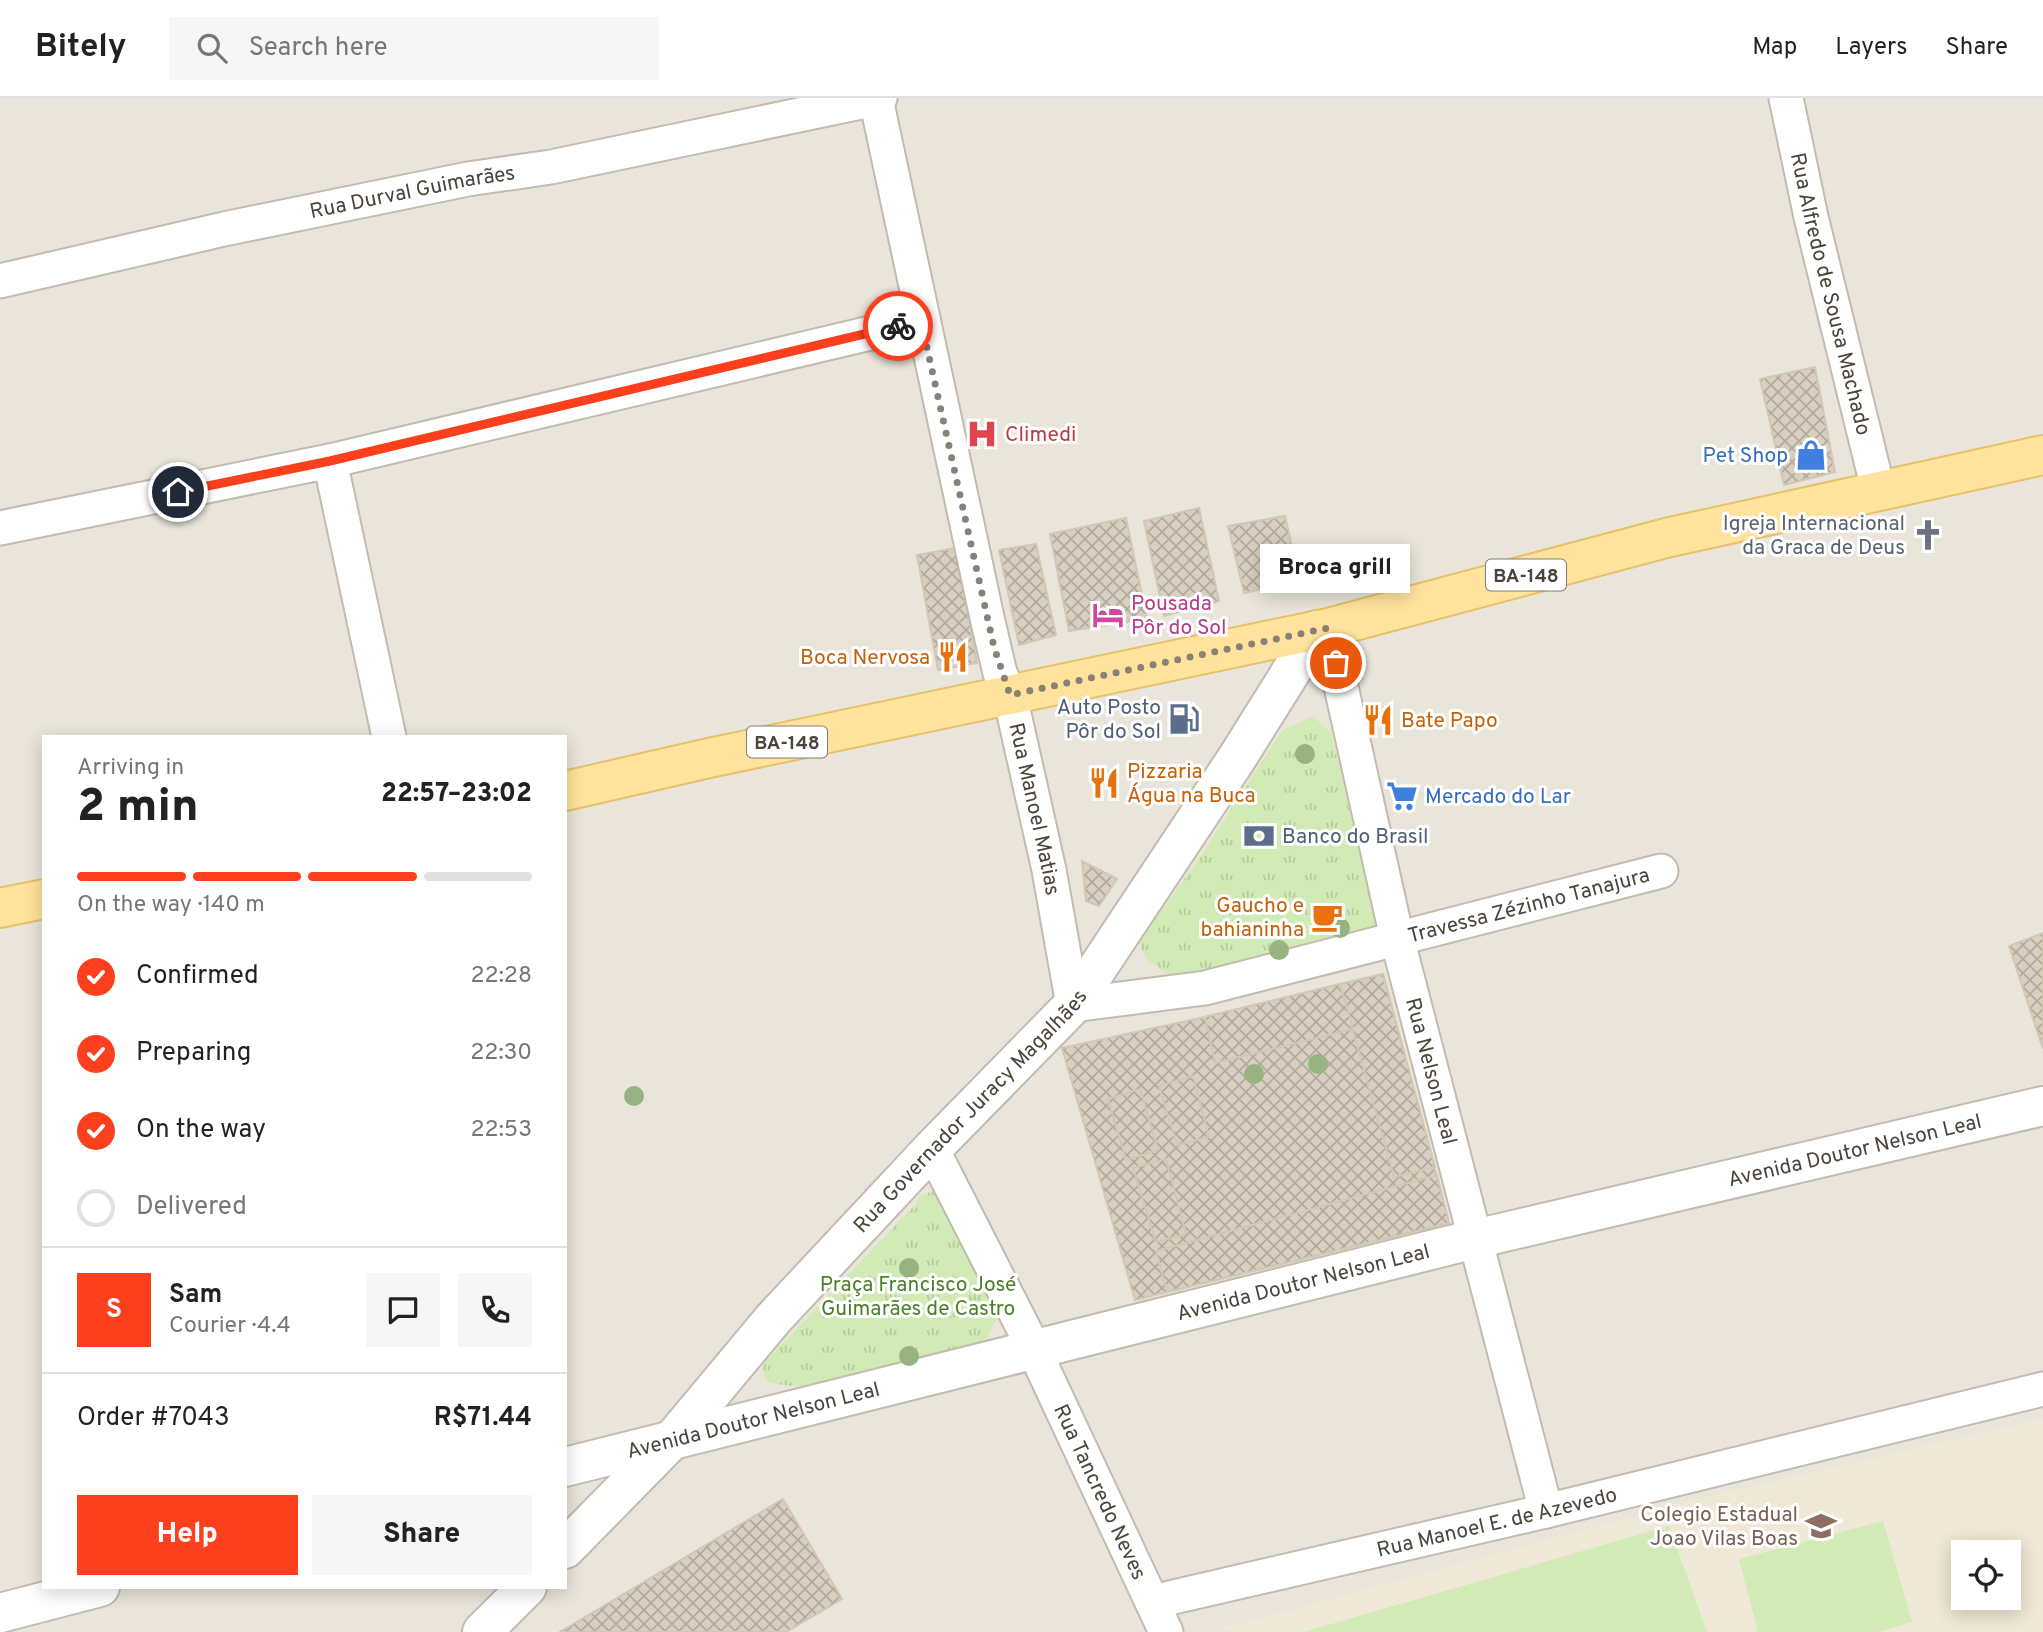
<!DOCTYPE html>
<meta charset="utf-8">
<style>
body{margin:0;font-family:Overpass,sans-serif;background:#f6f6f6;color:#222;height:100vh;display:flex;flex-direction:column;font-size:26px;white-space:nowrap}
*{box-sizing:border-box;margin:0}
p{font-size:23px;color:#767676}
.icon{flex:none;width:38px;height:38px;fill:none;stroke:currentColor;stroke-width:2;stroke-linecap:round;stroke-linejoin:round}
.map{position:relative;flex:1;overflow:hidden}
.side{position:absolute;left:42px;top:637px;width:525px;height:854px;display:flex;flex-direction:column;background:#fff;border-radius:0px;box-shadow:0 4px 18px #0003}
.side>*{flex:none}
.tools{position:absolute;left:1951px;top:1442px;display:grid;gap:14px}
.tools a{display:grid;place-items:center;width:70px;height:70px;border-radius:0px;background:#fff;box-shadow:0 4px 18px #0003;font-size:35px}
.pin{position:absolute;display:grid;place-items:center;width:60px;height:60px;color:#fff;margin:-30px;border:4px solid #fff;border-radius:50%;box-shadow:0 2px 7px #0007}
.courier{position:absolute;display:grid;place-items:center;width:70px;height:70px;margin:-35px;border:5px solid #fc3f1d;border-radius:50%;background:#fff;color:#222;box-shadow:0 2px 9px #0007}
.bubble{position:absolute;height:49px;border-radius:0px;background:#fff;box-shadow:0 4px 18px #0003;font-size:23px;font-weight:800;line-height:49px;text-align:center}
.headline em{font-style:normal;font-weight:800}
.headline div{display:flex;flex-direction:column-reverse}
.headline{display:flex;align-items:center;justify-content:space-between;height:119px;padding:0 35px}
h1{font-size:46px;font-weight:800;line-height:52px}
.bar{display:grid;grid-template-columns:repeat(4,1fr);gap:10px 7px;align-content:center;height:84px;padding:0 35px}
.bar i{height:9px;border-radius:5px;background:#e0e0e0}
.bar .on{background:#fc3f1d}
.bar p{grid-column:span 4}
.line{display:flex;align-items:center;gap:18px;padding:0 35px;border-top:2px solid #e0e0e0}
.line div{flex:1}
.round{display:grid;place-items:center;flex:none;width:74px;height:74px;border-radius:0px;background:#f6f6f6}
ol{padding:0 35px;list-style:none}
li{display:flex;align-items:center;gap:21px;height:77px}
li p{margin-inline-start:auto}
li .icon{padding:7px;border-radius:50%;background:#fc3f1d;color:#fff;stroke-width:4}
li:last-child{color:#767676}
li i{width:38px;height:38px;border:4px solid #e0e0e0;border-radius:50%}
.primary-button{display:flex;gap:14px;margin-top:auto;padding:14px 35px}
.primary-button a{flex:1;height:80px;border-radius:0px;background:#fc3f1d;color:#fff;font-size:28px;font-weight:800;line-height:80px;text-align:center}
.primary-button a+a{background:#f6f6f6;color:#222}
header{display:flex;align-items:center;gap:42px;box-sizing:border-box;height:98px;padding:0 35px;background:#fff;border-bottom:2px solid #e0e0e0}
header strong{font-size:33px}
nav{display:flex;gap:38px;margin-inline-start:auto;font-size:24px}
.search{width:490px;height:63px;background:#f6f6f6;display:flex;align-items:center;gap:18px;box-sizing:border-box;padding:0 24px;border-radius:0px;color:#767676;font-size:26px}
.map>svg:first-child{display:block}
.residential{fill:#eae5da;fill-rule:evenodd}
.education{fill:#efe8d6;fill-rule:evenodd}
.park{fill:url(#park-tufts)}
.pitch{fill:#d2eab5}
.building{fill:url(#building-cross-hatch);stroke:#d3c7b4;stroke-width:2}
.lines{fill:none;stroke-linecap:round;stroke-linejoin:round}
.minor-casing{stroke:#c2bbae;stroke-width:37}
.tertiary-casing{stroke:#c2bbae;stroke-width:42}
.primary-casing{stroke:#e6c16a;stroke-width:42}
.minor{stroke:#fff;stroke-width:33}
.tertiary{stroke:#fff;stroke-width:38}
.primary{stroke:#ffe39c;stroke-width:38}
.tree{fill:#97b381}
.done{stroke:#878178;stroke-width:7;stroke-dasharray:0 12.6}
.route{stroke:#fc3f1d;stroke-width:9}
.labels{text-anchor:middle;stroke-width:6;stroke-linejoin:round;paint-order:stroke}
.shield{fill:#fff;stroke:#817c74;stroke-width:2}
.shield-label{font-size:19px;font-weight:bold;fill:#4b4439}
.street-label{font-size:21px;fill:#4b4439;stroke:#fff}
.health-label{font-size:21px;fill:#be3a42;stroke:#fff;text-anchor:start}
.shop-label{font-size:21px;fill:#366cbe;stroke:#fff;text-anchor:end}
.worship-label{font-size:21px;fill:#5b616d;stroke:#fff;text-anchor:end}
.hotel-label{font-size:21px;fill:#b23c85;stroke:#fff;text-anchor:start}
.food-label{font-size:21px;fill:#c56008;stroke:#fff;text-anchor:end}
.service-label{font-size:21px;fill:#4e5e75;stroke:#fff;text-anchor:end}
.park-label{font-size:21px;fill:#4a7f2a;stroke:#fff}
.education-label{font-size:21px;fill:#785e54;stroke:#fff;text-anchor:end}
</style>
<header>
<strong>Bitely</strong>
<div class="search"><svg class="icon" aria-label="search" viewBox="0 0 24 24"><circle cx="10" cy="10" r="6"/><path d="M15 15l6 6"/></svg>Search here</div>
<nav><a>Map</a><a>Layers</a><a>Share</a></nav>
</header>
<div class="map">
<svg width="2043" height="1534" viewBox="0 0 2043 1534">
<defs>
<pattern id="park-tufts" width="24" height="20" patternUnits="userSpaceOnUse" patternTransform="scale(1.75)"><rect width="24" height="20" fill="#d2eab5"/><path d="M3 7l-1-3M5 7V3M7 7l1-3M15 17l-1-3M17 17v-4M19 17l1-3" fill="none" stroke="#b6ca9c"/></pattern>
<pattern id="building-cross-hatch" width="8" height="8" patternUnits="userSpaceOnUse" patternTransform="scale(1.75)"><rect width="8" height="8" fill="#d8cfc1"/><path d="M0 0l8 8M0 8l8-8" fill="none" stroke="#b1aa9e"/></pattern>
</defs>
<rect width="100%" height="100%" fill="#f6f3ec"/>
<path class="residential" d="M0,0H2043V1534H0ZM44,639H565V1489H44ZM1964,1454H2009V1500H1964Z"/>
<path class="education" d="M2043,1321V1534L1213,1533L1697,1401ZM1964,1454H2009V1500H1964Z"/>
<g class="park">
<polygon points="1312,618 1331,634 1376,826 1362,838 1208,874 1167,876 1150,864 1142,854 1140,841 1194,768 1282,633"/>
<path d="M934,1093L1000,1214L986,1241C961,1251 936,1263 911,1271C876,1281 801,1296 767,1283L762,1271L767,1262L914,1108L921,1097Z"/>
</g>
<g class="pitch">
<polygon points="1883,1423 1912,1524 1877,1534 1758,1534 1739,1461"/>
<polygon points="1669,1428 1707,1534 1304,1534"/>
</g>
<g class="building">
<polygon points="1815,269 1835,374 1784,387 1760,281"/>
<polygon points="1199,410 1219,503 1164,518 1144,423"/>
<polygon points="1285,418 1300,483 1244,495 1228,428"/>
<polygon points="1126,420 1147,521 1069,533 1050,436"/>
<polygon points="1036,446 1056,537 1019,547 999,452"/>
<polygon points="956,450 977,565 938,572 917,457"/>
<polygon points="1082,763 1117,781 1099,808 1086,803"/>
<polygon points="2043,835 2043,951 2009,848"/>
<polygon points="1383,876 1449,1125 1135,1202 1062,950 1205,919"/>
<polygon points="1383,876 1435,1069 1394,1079 1340,886"/>
<polygon points="1340,886 1353,931 1215,965 1205,919"/>
<polygon points="1193,978 1209,1039 1177,1047 1159,988"/>
<polygon points="1140,991 1158,1052 1126,1062 1108,1001"/>
<polygon points="1166,1061 1186,1136 1156,1144 1133,1070"/>
<polygon points="1437,1077 1449,1125 1167,1194 1156,1153"/>
<polygon points="783,1401 842,1501 786,1534 560,1534"/>
</g>
<g class="lines">
<defs>
<g id="minor">
<path id="s1" d="M1786,0L1811,119L1878,391"/>
<path id="s2" d="M876,1L988,524L1000,575L1010,598L1049,772L1073,907L1205,890L1661,773"/>
<path id="s3" d="M0,183L224,131L468,81L551,69L880,0"/>
<polyline points="330,363 389,639"/>
<polyline points="0,430 330,363 921,223"/>
<path id="s4" d="M1328,530L1397,840L1546,1413"/>
<path id="s5" d="M932,1051L1028,1239L1166,1534"/>
<path id="s6" d="M1152,1504L1546,1413L2043,1291"/>
</g>
<g id="tertiary">
<path id="s7" d="M565,1369L1475,1141L2043,1008"/>
<path id="s8" d="M565,1451L673,1341L774,1220L932,1051L1073,907L1237,660L1317,532"/>
<polyline points="0,1515 100,1489"/>
<polyline points="482,1534 527,1489"/>
</g>
<g id="primary">
<polyline points="565,693 709,660 1328,530 1666,440 2043,357"/>
<polyline points="0,810 44,801"/>
</g>
</defs>
<use href="#minor" class="minor-casing"/>
<use href="#tertiary" class="tertiary-casing"/>
<use href="#primary" class="primary-casing"/>
<use href="#minor" class="minor"/>
<use href="#tertiary" class="tertiary"/>
<use href="#primary" class="primary"/>
</g>
<g class="tree">
<circle cx="1305" cy="656" r="10"/>
<circle cx="1340" cy="830" r="10"/>
<circle cx="1279" cy="852" r="10"/>
<circle cx="1318" cy="966" r="10"/>
<circle cx="1254" cy="976" r="10"/>
<circle cx="634" cy="998" r="10"/>
<circle cx="909" cy="1170" r="10"/>
<circle cx="909" cy="1258" r="10"/>
</g>
<g class="lines">
<polyline class="done" points="898,228 921,223 994,549 1010,597 1328,530 1336,565"/>
<polyline class="route" points="178,394 330,363 898,228"/>
</g>
<defs>
<symbol id="hospital-bare" viewBox="-9 -9 18 18"><path d="M-5-5h3v3.5h4V-5h3V5h-3V1.5h-4V5h-3Z" fill="#e0444e" stroke="#fff" stroke-width="2.5" paint-order="stroke"/></symbol>
<symbol id="shop-bare" viewBox="-9 -9 18 18"><path d="M-5-2.5h2.3a2.7 3.5 0 0 1 5.4 0H5L5.5 6h-11ZM-1.5-2.5h3a1.5 2.3 0 0 0-3 0Z" fill="#3f7fe0" stroke="#fff" stroke-width="2.5" paint-order="stroke"/></symbol>
<symbol id="church-bare" viewBox="-9 -9 18 18"><path d="M-1.2-6h2.4v3.5h3.3v2.4h-3.3V6h-2.4V-.1h-3.3v-2.4h3.3Z" fill="#6b7280" stroke="#fff" stroke-width="2.5" paint-order="stroke"/></symbol>
<symbol id="hotel-bare" viewBox="-9 -9 18 18"><path d="M-6-4.5h1.5V1H6V5H4.5V3h-9V5H-6ZM-4 0a1.8 1.8 0 1 1 3.6 0ZM.5 0V-2.5h3Q6-2.5 6 0Z" fill="#d1479c" stroke="#fff" stroke-width="2.5" paint-order="stroke"/></symbol>
<symbol id="restaurant-bare" viewBox="-9 -9 18 18"><path d="M-5-6h1v4h1v-4h1v4h1v-4h1v5L-1.5 .5V6h-2V.5L-5-1ZM5-6V6H3V1.5H1.5Q1.5-4 5-6Z" fill="#e8710a" stroke="#fff" stroke-width="2.5" paint-order="stroke"/></symbol>
<symbol id="fuel-bare" viewBox="-9 -9 18 18"><path d="M-5.5-6h7V0h2V4h1.3V-2.5L3-4.5l.8-.8L6-3V5H2.5V1h-1V6h-7ZM-4.2-4.7v3.2H.2V-4.7Z" fill="#5c6f8a" stroke="#fff" stroke-width="2.5" paint-order="stroke"/></symbol>
<symbol id="supermarket-bare" viewBox="-9 -9 18 18"><path d="M-6-5.5h2.5l.6 2H6L4.5 2H-2.5L-4.4-4H-6ZM-1.5 3.2a1.3 1.3 0 1 0 .1 0ZM3 3.2a1.3 1.3 0 1 0 .1 0Z" fill="#3f7fe0" stroke="#fff" stroke-width="2.5" paint-order="stroke"/></symbol>
<symbol id="bank-bare" viewBox="-9 -9 18 18"><path d="M-6-4H6V4H-6ZM0-2.3a2.3 2.3 0 1 0 0 4.6a2.3 2.3 0 1 0 0-4.6Z" fill="#5c6f8a" stroke="#fff" stroke-width="2.5" paint-order="stroke"/></symbol>
<symbol id="cafe-bare" viewBox="-9 -9 18 18"><path d="M-5.5-4.5H6V0H3Q3 3.5 0 3.5H-2.5Q-5.5 3.5-5.5 0ZM3-3.2v2h1.7v-2ZM-6 4.5H4V6H-6Z" fill="#e8710a" stroke="#fff" stroke-width="2.5" paint-order="stroke"/></symbol>
<symbol id="school-bare" viewBox="-9 -9 18 18"><path d="M0-5L7-2L0 1L-7-2ZM-4 1L0 2.5L4 1V4Q0 6-4 4Z" fill="#8d6e63" stroke="#fff" stroke-width="2.5" paint-order="stroke"/></symbol>
</defs>
<g fill-rule="evenodd">
<use href="#hospital-bare" x="960" y="314" width="44" height="44"/>
<use href="#shop-bare" x="1789" y="335" width="44" height="44"/>
<use href="#church-bare" x="1906" y="415" width="44" height="44"/>
<use href="#hotel-bare" x="1086" y="495" width="44" height="44"/>
<use href="#restaurant-bare" x="931" y="537" width="44" height="44"/>
<use href="#fuel-bare" x="1162" y="599" width="44" height="44"/>
<use href="#restaurant-bare" x="1356" y="600" width="44" height="44"/>
<use href="#restaurant-bare" x="1082" y="663" width="44" height="44"/>
<use href="#supermarket-bare" x="1380" y="676" width="44" height="44"/>
<use href="#bank-bare" x="1237" y="716" width="44" height="44"/>
<use href="#cafe-bare" x="1305" y="797" width="44" height="44"/>
<use href="#school-bare" x="1799" y="1406" width="44" height="44"/>
</g>
<g class="labels">
<g class="shield">
<rect x="1486" y="461.5" width="80" height="31" rx="5"/>
<rect x="747" y="628.5" width="80" height="31" rx="5"/>
</g>
<g class="shield-label">
<text x="1526" y="484">BA-148</text>
<text x="787" y="651">BA-148</text>
</g>
<g class="street-label">
<text dy="7" stroke="none"><textPath href="#s3" startOffset="422">Rua Durval Guimarães</textPath></text>
<text dy="7" stroke="none"><textPath href="#s1" startOffset="201">Rua Alfredo de Sousa Machado</textPath></text>
<text dy="7" stroke="none"><textPath href="#s2" startOffset="728">Rua Manoel Matias</textPath></text>
<text dy="7" stroke="none"><textPath href="#s2" startOffset="1395">Travessa Zézinho Tanajura</textPath></text>
<text dy="7" stroke="none"><textPath href="#s4" startOffset="455">Rua Nelson Leal</textPath></text>
<text dy="7" stroke="none"><textPath href="#s8" startOffset="597">Rua Governador Juracy Magalhães</textPath></text>
<text dy="7" stroke="none"><textPath href="#s7" startOffset="1328">Avenida Doutor Nelson Leal</textPath></text>
<text dy="7" stroke="none"><textPath href="#s7" startOffset="761">Avenida Doutor Nelson Leal</textPath></text>
<text dy="7" stroke="none"><textPath href="#s7" startOffset="194">Avenida Doutor Nelson Leal</textPath></text>
<text dy="7" stroke="none"><textPath href="#s5" startOffset="382">Rua Tancredo Neves</textPath></text>
<text dy="7" stroke="none"><textPath href="#s6" startOffset="354">Rua Manoel E. de Azevedo</textPath></text>
</g>
<g class="health-label">
<text x="1005" y="343">Climedi</text>
</g>
<g class="shop-label">
<text x="1788" y="364">Pet Shop</text>
<text x="1425" y="705" text-anchor="start">Mercado do Lar</text>
</g>
<g class="worship-label">
<text x="1905" y="432">Igreja Internacional<tspan x="1905" dy="24">da Graca de Deus</tspan></text>
</g>
<g class="hotel-label">
<text x="1131" y="512">Pousada<tspan x="1131" dy="24">Pôr do Sol</tspan></text>
</g>
<g class="food-label">
<text x="930" y="566">Boca Nervosa</text>
<text x="1401" y="629" text-anchor="start">Bate Papo</text>
<text x="1127" y="680" text-anchor="start">Pizzaria<tspan x="1127" dy="24">Água na Buca</tspan></text>
<text x="1304" y="814">Gaucho e<tspan x="1304" dy="24">bahianinha</tspan></text>
</g>
<g class="service-label">
<text x="1161" y="616">Auto Posto<tspan x="1161" dy="24">Pôr do Sol</tspan></text>
<text x="1282" y="745" text-anchor="start">Banco do Brasil</text>
</g>
<g class="park-label">
<text x="918" y="1193">Praça Francisco José<tspan x="918" dy="24">Guimarães de Castro</tspan></text>
</g>
<g class="education-label">
<text x="1798" y="1423">Colegio Estadual<tspan x="1798" dy="24">Joao Vilas Boas</tspan></text>
</g>
</g>
</svg>
<div class="tools">
<a><svg class="icon" aria-label="locate" viewBox="0 0 24 24"><circle cx="12" cy="12" r="6"/><path d="M12 2v4M12 18v4M2 12h4M18 12h4"/></svg></a>
</div>
<div class="pin" style="left:1336px;top:565px;background:#ea580c"><svg class="icon" aria-label="bag" viewBox="0 0 24 24"><path d="M5 8h14l-1 12H6zM9 8a3 3 0 0 1 6 0"/></svg></div>
<div class="pin" style="left:178px;top:394px;background:#1f2937"><svg class="icon" aria-label="home" viewBox="0 0 24 24"><path d="M3 11l9-7 9 7M6 9v11h12V9"/></svg></div>
<div class="courier" style="left:898px;top:228px"><svg class="icon" aria-label="bike" viewBox="0 0 24 24"><circle cx="6" cy="16" r="4"/><circle cx="18" cy="16" r="4"/><path d="M6 16l4-8h5l3 8M10 8l3 8H6M13 5h3"/></svg></div>
<div class="bubble" style="left:1260px;top:446px;width:150px">Broca grill</div>
<section class="side">
<div class="headline"><div><h1>2 min</h1><p>Arriving in</p></div><em>22:57–23:02</em></div>
<div class="bar"><i class="on"></i><i class="on"></i><i class="on"></i><i></i><p>On the way · 140 m</p></div>
<ol>
<li><svg class="icon" aria-label="check" viewBox="0 0 24 24"><path d="M5 12l5 5 9-10"/></svg>Confirmed<p>22:28</p></li>
<li><svg class="icon" aria-label="check" viewBox="0 0 24 24"><path d="M5 12l5 5 9-10"/></svg>Preparing<p>22:30</p></li>
<li><svg class="icon" aria-label="check" viewBox="0 0 24 24"><path d="M5 12l5 5 9-10"/></svg>On the way<p>22:53</p></li>
<li><i></i>Delivered</li>
</ol>
<div class="line" style="height:126px"><b class="round" style="background:#fc3f1d;color:#fff">S</b><div><b>Sam</b><p>Courier · 4.4</p></div><a class="round"><svg class="icon" aria-label="chat" viewBox="0 0 24 24"><path d="M4 5h16v11H9l-5 4z"/></svg></a><a class="round"><svg class="icon" aria-label="phone" viewBox="0 0 24 24"><path d="M5 4h4l2 5-3 2q2 4 5 5l2-3 5 2v4C11 20 4 13 5 4z"/></svg></a></div>
<div class="line" style="height:91px"><div>Order #7043</div><b>R$71.44</b></div>
<div class="primary-button"><a>Help</a><a>Share</a></div>
</section>
</div>
